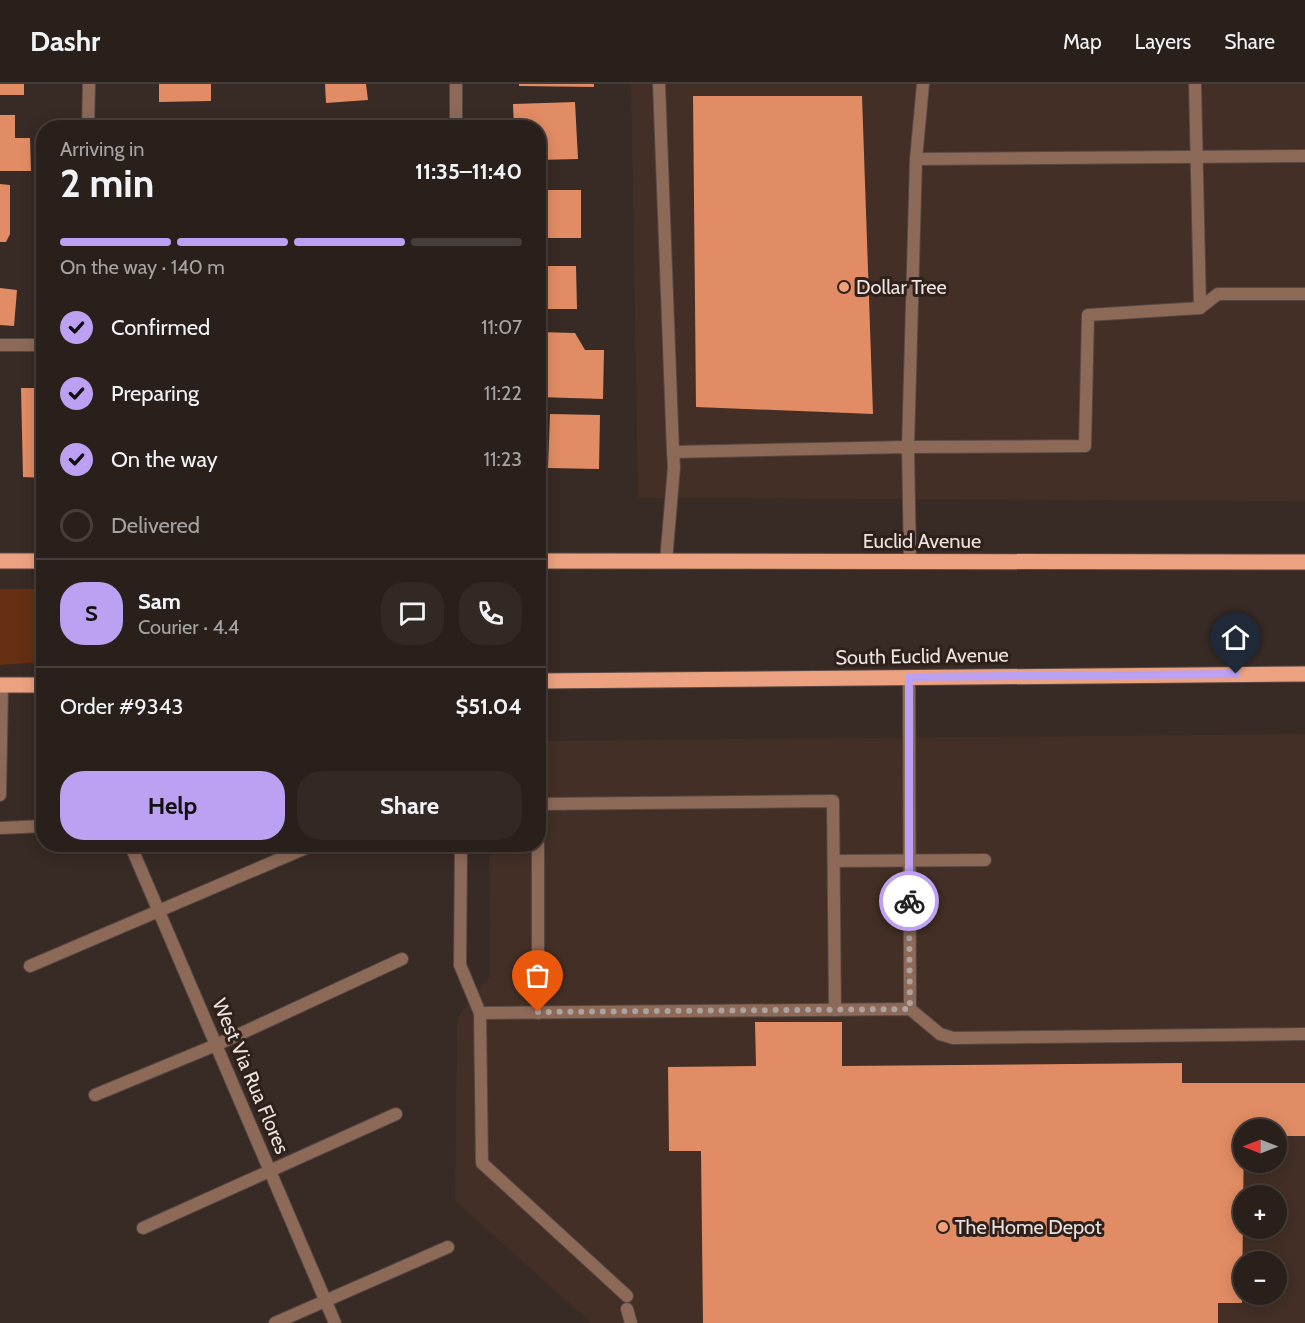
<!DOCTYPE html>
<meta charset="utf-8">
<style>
body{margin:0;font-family:Cabin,sans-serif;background:#322824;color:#f1f3f6;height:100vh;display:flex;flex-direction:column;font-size:22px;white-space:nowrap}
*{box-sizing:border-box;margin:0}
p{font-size:20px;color:#a5a3a3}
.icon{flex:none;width:33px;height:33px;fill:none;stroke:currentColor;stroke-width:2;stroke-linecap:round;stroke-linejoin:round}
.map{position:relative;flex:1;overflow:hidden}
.drawer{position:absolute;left:36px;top:36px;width:510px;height:732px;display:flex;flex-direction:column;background:#2a201b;border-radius:24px;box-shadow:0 3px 15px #0003,0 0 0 2px #463e3a}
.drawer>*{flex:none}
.needle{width:39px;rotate:270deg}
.buttons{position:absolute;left:1233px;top:1035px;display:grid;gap:12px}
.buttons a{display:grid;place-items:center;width:54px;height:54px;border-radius:50%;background:#2a201b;box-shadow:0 3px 15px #0003,0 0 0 2px #463e3a;font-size:30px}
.pin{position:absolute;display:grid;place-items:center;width:51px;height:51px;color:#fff;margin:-62px -26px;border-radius:50% 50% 50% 0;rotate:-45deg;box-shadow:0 0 6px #0007}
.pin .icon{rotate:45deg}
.courier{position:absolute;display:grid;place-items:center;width:60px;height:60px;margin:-30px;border:4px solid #bca0f2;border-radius:50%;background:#fff;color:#222;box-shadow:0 2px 8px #0007}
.summary em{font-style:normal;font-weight:800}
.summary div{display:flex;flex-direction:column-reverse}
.summary{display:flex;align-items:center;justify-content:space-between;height:102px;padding:0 24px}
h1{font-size:39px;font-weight:800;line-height:45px}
.bar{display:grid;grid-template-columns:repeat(4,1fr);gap:9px 6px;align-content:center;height:72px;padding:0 24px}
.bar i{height:8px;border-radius:4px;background:#463e3a}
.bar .active{background:#bca0f2}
.bar p{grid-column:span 4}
.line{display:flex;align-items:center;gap:15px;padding:0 24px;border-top:2px solid #463e3a}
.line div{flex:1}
.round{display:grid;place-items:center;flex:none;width:63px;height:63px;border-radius:24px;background:#322824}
ol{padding:0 24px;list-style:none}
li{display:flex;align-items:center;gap:18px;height:66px}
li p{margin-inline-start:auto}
li .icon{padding:6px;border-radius:50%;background:#bca0f2;color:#111;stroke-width:4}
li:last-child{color:#a5a3a3}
li i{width:33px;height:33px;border:3px solid #463e3a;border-radius:50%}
.button{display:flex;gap:12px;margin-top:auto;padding:12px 24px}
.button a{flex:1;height:69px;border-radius:24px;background:#bca0f2;color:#111;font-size:24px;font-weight:800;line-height:69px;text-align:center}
.button a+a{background:#322824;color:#f1f3f6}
header{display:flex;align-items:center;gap:36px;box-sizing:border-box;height:84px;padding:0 30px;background:#2a201b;border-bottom:2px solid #463e3a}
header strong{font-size:28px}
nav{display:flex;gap:33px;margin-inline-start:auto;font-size:21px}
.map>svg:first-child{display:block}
.built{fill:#432f25;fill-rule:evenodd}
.green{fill:#662f12}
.building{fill:#e18c64}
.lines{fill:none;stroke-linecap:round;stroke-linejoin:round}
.service-casing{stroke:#554742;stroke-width:14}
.minor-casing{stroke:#554742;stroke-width:14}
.primary-casing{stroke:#554742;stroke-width:17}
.service{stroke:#8d6958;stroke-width:12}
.minor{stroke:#8d6958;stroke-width:12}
.primary{stroke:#eca280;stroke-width:15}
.done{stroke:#ada29d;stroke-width:6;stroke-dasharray:0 10.8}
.route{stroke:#bca0f2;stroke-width:8}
.poi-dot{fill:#f1a17c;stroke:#2e201a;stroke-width:2}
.labels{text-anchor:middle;stroke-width:6;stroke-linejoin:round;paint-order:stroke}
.poi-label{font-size:20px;fill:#ece2de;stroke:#2e201a;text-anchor:start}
.street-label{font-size:20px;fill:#ece2de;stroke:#2e201a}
</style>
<header>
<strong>Dashr</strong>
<nav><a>Map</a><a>Layers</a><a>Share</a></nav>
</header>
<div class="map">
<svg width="1305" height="1239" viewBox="0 0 1305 1239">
<rect width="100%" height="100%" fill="#382a24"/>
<g class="built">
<polygon points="631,0 1305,0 1305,417 638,414"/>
<path d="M1305,650V1239H591L455,1117L457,934L490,892L489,761L538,760L539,657ZM1244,1046H1276V1078H1244ZM1244,1112H1276V1144H1244ZM1244,1178H1276V1210H1244Z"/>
</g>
<polygon class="green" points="0,505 43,505 43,578 0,581"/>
<g class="building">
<rect x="0" y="0" width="24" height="11"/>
<polygon points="159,0 211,0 211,17 159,18"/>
<polygon points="325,0 366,0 368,16 326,19"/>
<polygon points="519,0 594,0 594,3 519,2"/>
<polygon points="693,12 862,12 873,330 696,323"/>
<polygon points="575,18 578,75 538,76 538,44 514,44 513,20"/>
<polygon points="0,31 15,31 15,54 30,54 31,87 0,87"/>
<polygon points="380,34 380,44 317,44 317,36"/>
<polygon points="0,100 10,101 10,150 6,158 0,158"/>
<polygon points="547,106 581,106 581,154 538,154 538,126 547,126"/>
<polygon points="538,182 576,182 577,225 538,225"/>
<polygon points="0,204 17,206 14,242 0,241"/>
<polygon points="538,248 575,249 585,266 604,266 603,315 538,313"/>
<polygon points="21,304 44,304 44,394 23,393"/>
<polygon points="550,330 600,331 599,385 548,384"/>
<polygon points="755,938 842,938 842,982 1182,979 1182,999 1305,999 1305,1052 1276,1052 1276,1046 1244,1046 1242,1219 1218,1219 1218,1239 703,1239 701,1067 669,1067 668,983 756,982"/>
</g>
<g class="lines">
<defs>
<g id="service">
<polyline points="659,0 673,368 908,363 910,478"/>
<polyline points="1195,0 1200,224"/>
<polyline points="1305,72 916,75 908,363 1085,362 1088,231 1200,224 1218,210 1305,210"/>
<polyline points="916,75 923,0"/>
<polyline points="0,261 44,261"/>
<polyline points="666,477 674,383 673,368"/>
<polyline points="909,593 910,925"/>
<polyline points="538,720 833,717 835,926"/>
<polyline points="461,760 460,881 480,929 482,1079 627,1212"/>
<polyline points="538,760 538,929"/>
<polyline points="834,777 985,776"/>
<polyline points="30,882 315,760"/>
<polyline points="480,929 910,925 940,950 953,954 1305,950"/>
<polyline points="95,1011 216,961 402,875"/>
<polyline points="143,1144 396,1030"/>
<polyline points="627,1225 631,1239"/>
<polyline points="275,1239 448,1163"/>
</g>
<g id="minor">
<polyline points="456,0 456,44"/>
<polyline points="88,44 89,0"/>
<polyline points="0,711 2,601"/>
<polyline points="0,744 44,742"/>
<polyline points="130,760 335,1239"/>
</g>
<g id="primary">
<polyline points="0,477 44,477"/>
<polyline points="538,477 1305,478"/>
<polyline points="538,597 1305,590"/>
<polyline points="0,601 44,601"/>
</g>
</defs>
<use href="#service" class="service-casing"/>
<use href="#minor" class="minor-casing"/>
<use href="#primary" class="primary-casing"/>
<use href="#service" class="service"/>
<use href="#minor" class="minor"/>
<use href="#primary" class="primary"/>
</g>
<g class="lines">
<polyline class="done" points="538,928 910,925 909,817"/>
<polyline class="route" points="909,817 909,593 1236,590"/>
</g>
<g class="poi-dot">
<circle cx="844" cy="203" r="6"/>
<circle cx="943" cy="1143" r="6"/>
</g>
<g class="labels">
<g class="poi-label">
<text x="856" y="210">Dollar Tree</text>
<text x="955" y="1150">The Home Depot</text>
</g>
<g class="street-label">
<text x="922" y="464">Euclid Avenue</text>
<text transform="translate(922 572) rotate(-1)" y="7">South Euclid Avenue</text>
<text transform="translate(251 992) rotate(67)" y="7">West Via Rua Flores</text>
</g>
</g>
</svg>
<div class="buttons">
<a><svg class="needle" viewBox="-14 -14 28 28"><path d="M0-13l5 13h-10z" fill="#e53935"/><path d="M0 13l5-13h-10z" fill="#a5a3a3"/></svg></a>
<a>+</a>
<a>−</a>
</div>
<div class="pin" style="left:538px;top:928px;background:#ea580c"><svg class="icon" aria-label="bag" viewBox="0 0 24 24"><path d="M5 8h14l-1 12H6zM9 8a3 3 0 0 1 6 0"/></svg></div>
<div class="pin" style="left:1236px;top:590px;background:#1f2937"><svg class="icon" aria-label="home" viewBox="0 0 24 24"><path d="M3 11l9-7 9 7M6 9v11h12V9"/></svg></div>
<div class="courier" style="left:909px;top:817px"><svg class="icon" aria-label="bike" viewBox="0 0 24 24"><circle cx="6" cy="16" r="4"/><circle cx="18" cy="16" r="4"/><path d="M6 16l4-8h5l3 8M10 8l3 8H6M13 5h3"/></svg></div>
<section class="drawer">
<div class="summary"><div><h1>2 min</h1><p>Arriving in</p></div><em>11:35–11:40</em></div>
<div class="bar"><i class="active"></i><i class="active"></i><i class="active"></i><i></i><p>On the way · 140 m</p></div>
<ol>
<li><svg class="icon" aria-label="check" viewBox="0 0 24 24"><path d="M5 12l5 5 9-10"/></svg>Confirmed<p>11:07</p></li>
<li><svg class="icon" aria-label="check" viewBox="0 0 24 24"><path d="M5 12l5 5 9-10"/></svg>Preparing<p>11:22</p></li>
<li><svg class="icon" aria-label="check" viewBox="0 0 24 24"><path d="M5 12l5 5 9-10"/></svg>On the way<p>11:23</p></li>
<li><i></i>Delivered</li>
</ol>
<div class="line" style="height:108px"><b class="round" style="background:#bca0f2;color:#111">S</b><div><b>Sam</b><p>Courier · 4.4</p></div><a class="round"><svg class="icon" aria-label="chat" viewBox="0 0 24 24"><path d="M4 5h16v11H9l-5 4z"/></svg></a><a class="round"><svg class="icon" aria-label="phone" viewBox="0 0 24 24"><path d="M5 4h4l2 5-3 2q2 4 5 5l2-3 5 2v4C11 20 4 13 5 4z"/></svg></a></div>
<div class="line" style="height:78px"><div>Order #9343</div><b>$51.04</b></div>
<div class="button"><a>Help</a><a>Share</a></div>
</section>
</div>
